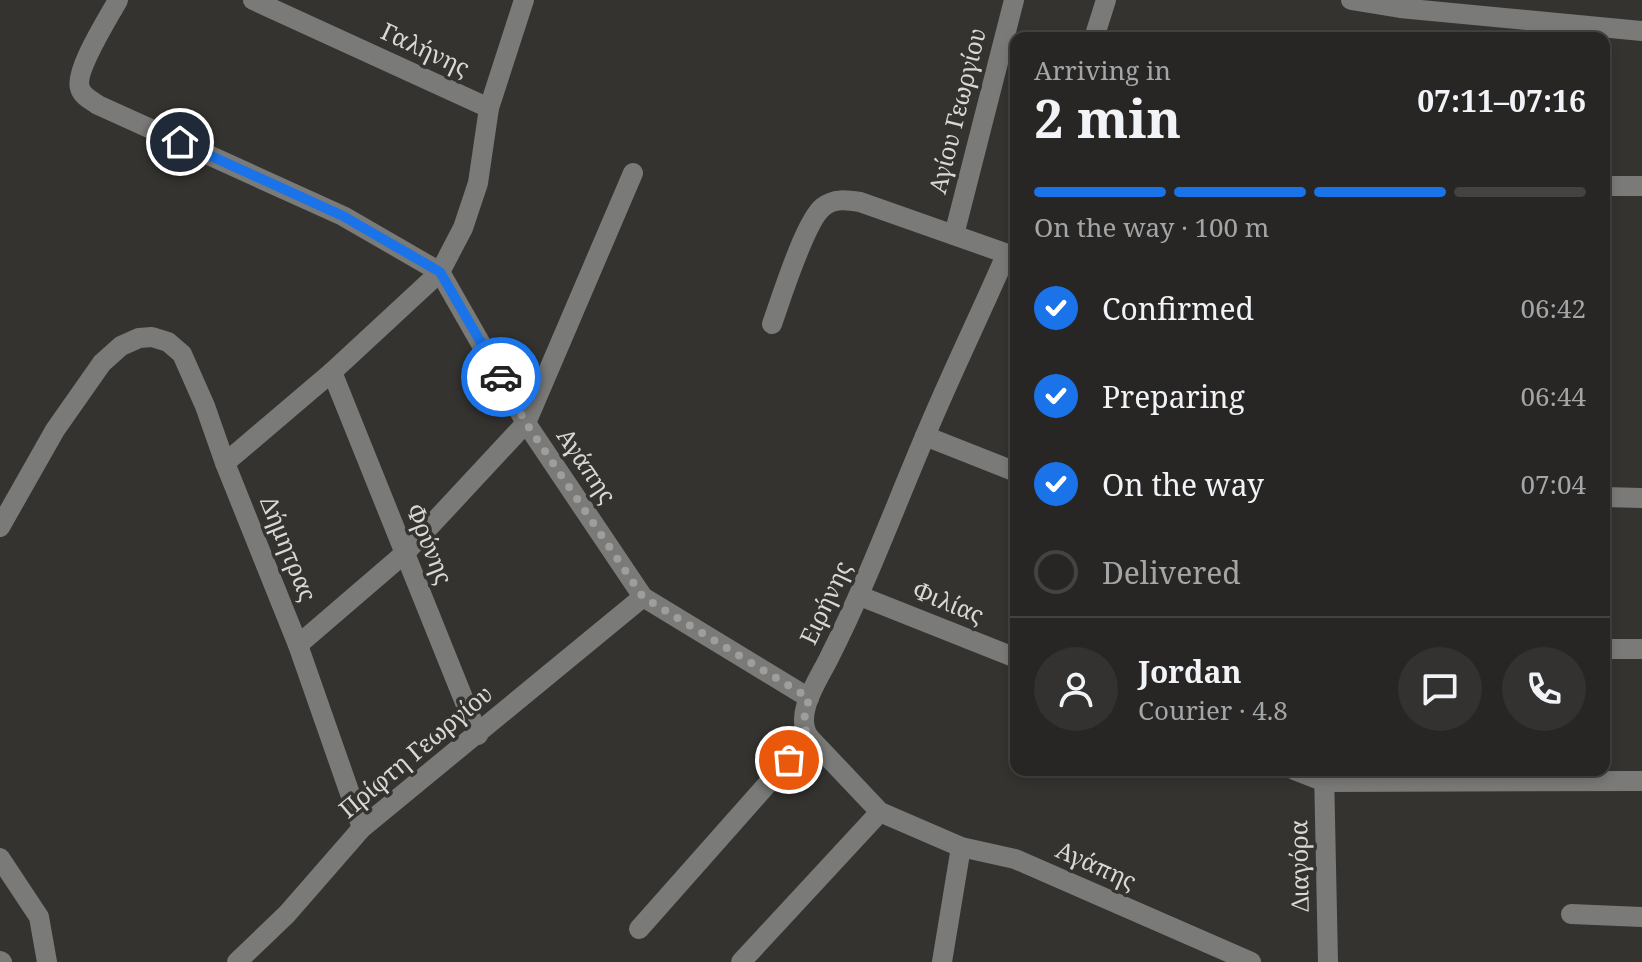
<!DOCTYPE html>
<meta charset="utf-8">
<style>
body{margin:0;font-family:"Noto Serif",serif;background:#333231;color:#f1f3f6;height:100vh;display:flex;flex-direction:column;font-size:30px;white-space:nowrap}
*{box-sizing:border-box;margin:0}
p{font-size:26px;color:#a4a5a6}
.icon{flex:none;width:44px;height:44px;fill:none;stroke:currentColor;stroke-width:2;stroke-linecap:round;stroke-linejoin:round}
.map{position:relative;flex:1;overflow:hidden}
.sheet{position:absolute;left:1010px;top:32px;width:600px;height:744px;display:flex;flex-direction:column;background:#272624;border-radius:16px;box-shadow:0 4px 12px #0003,0 0 0 2px #434341}
.sheet>*{flex:none}
.pin{position:absolute;display:grid;place-items:center;width:68px;height:68px;color:#fff;margin:-34px;border:4px solid #fff;border-radius:50%;box-shadow:0 2px 8px #0007}
.courier{position:absolute;display:grid;place-items:center;width:80px;height:80px;margin:-40px;border:6px solid #1a73e8;border-radius:50%;background:#fff;color:#222;box-shadow:0 2px 10px #0007}
.head em{font-style:normal;font-weight:700}
.head div{display:flex;flex-direction:column-reverse}
.head{display:flex;align-items:center;justify-content:space-between;height:136px;padding:0 24px}
h1{font-size:52px;font-weight:700;line-height:60px}
.bar{display:grid;grid-template-columns:repeat(4,1fr);gap:12px 8px;align-content:center;height:96px;padding:0 24px}
.bar i{height:10px;border-radius:6px;background:#434341}
.bar .current{background:#1a73e8}
.bar p{grid-column:span 4}
.line{display:flex;align-items:center;gap:20px;padding:0 24px;border-top:2px solid #434341}
.line div{flex:1}
.round{display:grid;place-items:center;flex:none;width:84px;height:84px;border-radius:42px;background:#333231}
ol{padding:0 24px;list-style:none}
li{display:flex;align-items:center;gap:24px;height:88px}
li p{margin-inline-start:auto}
li .icon{padding:8px;border-radius:50%;background:#1a73e8;color:#fff;stroke-width:4}
li:last-child{color:#a4a5a6}
li i{width:44px;height:44px;border:4px solid #434341;border-radius:50%}
.map>svg:first-child{display:block}
.lines{fill:none;stroke-linecap:round;stroke-linejoin:round}
.minor{stroke:#7a7a78;stroke-width:20}
.done{stroke:#9f9e9c;stroke-width:8;stroke-dasharray:0 14.4}
.route{stroke:#1a73e8;stroke-width:10}
.labels{text-anchor:middle;stroke-width:7;stroke-linejoin:round;paint-order:stroke}
.street-label{font-size:24px;fill:#d8d8d6;stroke:#343330}
</style>
<div class="map">
<svg width="1642" height="962" viewBox="0 0 1642 962">
<rect width="100%" height="100%" fill="#343330"/>
<g class="lines">
<g class="minor">
<path d="M118,0C109,17 74,71 80,88C82,96 91,100 98,105L343,216L440,272L526,423L643,597L809,698"/>
<polyline points="253,0 489,108"/>
<polyline points="1351,0 1400,8 1642,31"/>
<polyline points="1094,38 1106,0"/>
<polyline points="1604,186 1642,186"/>
<polyline points="954,235 1014,0"/>
<path d="M772,324C781,299 805,221 823,207C834,198 847,200 860,202L1016,257"/>
<polyline points="332,372 478,735"/>
<polyline points="925,436 1016,472"/>
<polyline points="225,463 332,372 440,272 463,228 478,183 489,108 524,0"/>
<polyline points="1604,497 1642,498"/>
<polyline points="0,527 55,430 102,363 121,346 139,338 152,337 168,342 182,354 205,406 225,463 298,645 362,828"/>
<polyline points="860,596 1016,658"/>
<polyline points="298,645 405,553 526,423 633,173"/>
<polyline points="1604,649 1642,649"/>
<polyline points="809,737 880,812 961,847 1015,859 1251,962"/>
<polyline points="1294,770 1325,782 1642,781"/>
<polyline points="1324,770 1328,962"/>
<polyline points="0,858 39,917 47,962"/>
<polyline points="1571,914 1642,917"/>
<path d="M639,929L809,737C793,714 819,679 829,658C866,585 894,509 926,434C951,374 980,315 1006,255"/>
<polyline points="0,961 2,962"/>
<polyline points="237,962 287,914 362,828 643,597"/>
<polyline points="741,962 880,812"/>
<polyline points="942,962 961,847"/>
</g>
</g>
<g class="lines">
<path class="done" d="M501,377L526,423L643,597L809,698C806,712 800,724 809,737L789,760"/>
<polyline class="route" points="180,142 343,216 440,272 501,377"/>
</g>
<g class="labels">
<g class="street-label">
<text transform="translate(425 50) rotate(25)" y="8">Γαλήνης</text>
<text transform="translate(958 111) rotate(-76)" y="8">Αγίου Γεωργίου</text>
<text transform="translate(586 466) rotate(56)" y="8">Αγάπης</text>
<text transform="translate(429 544) rotate(68)" y="8">Φρύνης</text>
<text transform="translate(288 549) rotate(68)" y="8">Δήμητρας</text>
<text transform="translate(826 603) rotate(-65)" y="8">Ειρήνης</text>
<text transform="translate(948 603) rotate(22)" y="8">Φιλίας</text>
<text transform="translate(416 752) rotate(-40)" y="8">Πρίφτη Γεωργίου</text>
<text transform="translate(1096 866) rotate(24)" y="8">Αγάπης</text>
<text transform="translate(1300 866) rotate(-91)" y="8">Διαγόρα</text>
</g>
</g>
</svg>
<div class="pin" style="left:789px;top:760px;background:#ea580c"><svg class="icon" aria-label="bag" viewBox="0 0 24 24"><path d="M5 8h14l-1 12H6zM9 8a3 3 0 0 1 6 0"/></svg></div>
<div class="pin" style="left:180px;top:142px;background:#1f2937"><svg class="icon" aria-label="home" viewBox="0 0 24 24"><path d="M3 11l9-7 9 7M6 9v11h12V9"/></svg></div>
<div class="courier" style="left:501px;top:377px"><svg class="icon" aria-label="car" viewBox="0 0 24 24"><path d="M5 17H2v-5l4-1 3-4h7l3 4 3 1v5h-3M9 17h6M6 11h13"/><circle cx="7" cy="17" r="2"/><circle cx="17" cy="17" r="2"/></svg></div>
<section class="sheet">
<div class="head"><div><h1>2 min</h1><p>Arriving in</p></div><em>07:11–07:16</em></div>
<div class="bar"><i class="current"></i><i class="current"></i><i class="current"></i><i></i><p>On the way · 100 m</p></div>
<ol>
<li><svg class="icon" aria-label="check" viewBox="0 0 24 24"><path d="M5 12l5 5 9-10"/></svg>Confirmed<p>06:42</p></li>
<li><svg class="icon" aria-label="check" viewBox="0 0 24 24"><path d="M5 12l5 5 9-10"/></svg>Preparing<p>06:44</p></li>
<li><svg class="icon" aria-label="check" viewBox="0 0 24 24"><path d="M5 12l5 5 9-10"/></svg>On the way<p>07:04</p></li>
<li><i></i>Delivered</li>
</ol>
<div class="line" style="height:144px"><a class="round"><svg class="icon" aria-label="person" viewBox="0 0 24 24"><circle cx="12" cy="8" r="4"/><path d="M4 21q1-7 8-7t8 7"/></svg></a><div><b>Jordan</b><p>Courier · 4.8</p></div><a class="round"><svg class="icon" aria-label="chat" viewBox="0 0 24 24"><path d="M4 5h16v11H9l-5 4z"/></svg></a><a class="round"><svg class="icon" aria-label="phone" viewBox="0 0 24 24"><path d="M5 4h4l2 5-3 2q2 4 5 5l2-3 5 2v4C11 20 4 13 5 4z"/></svg></a></div>
</section>
</div>
